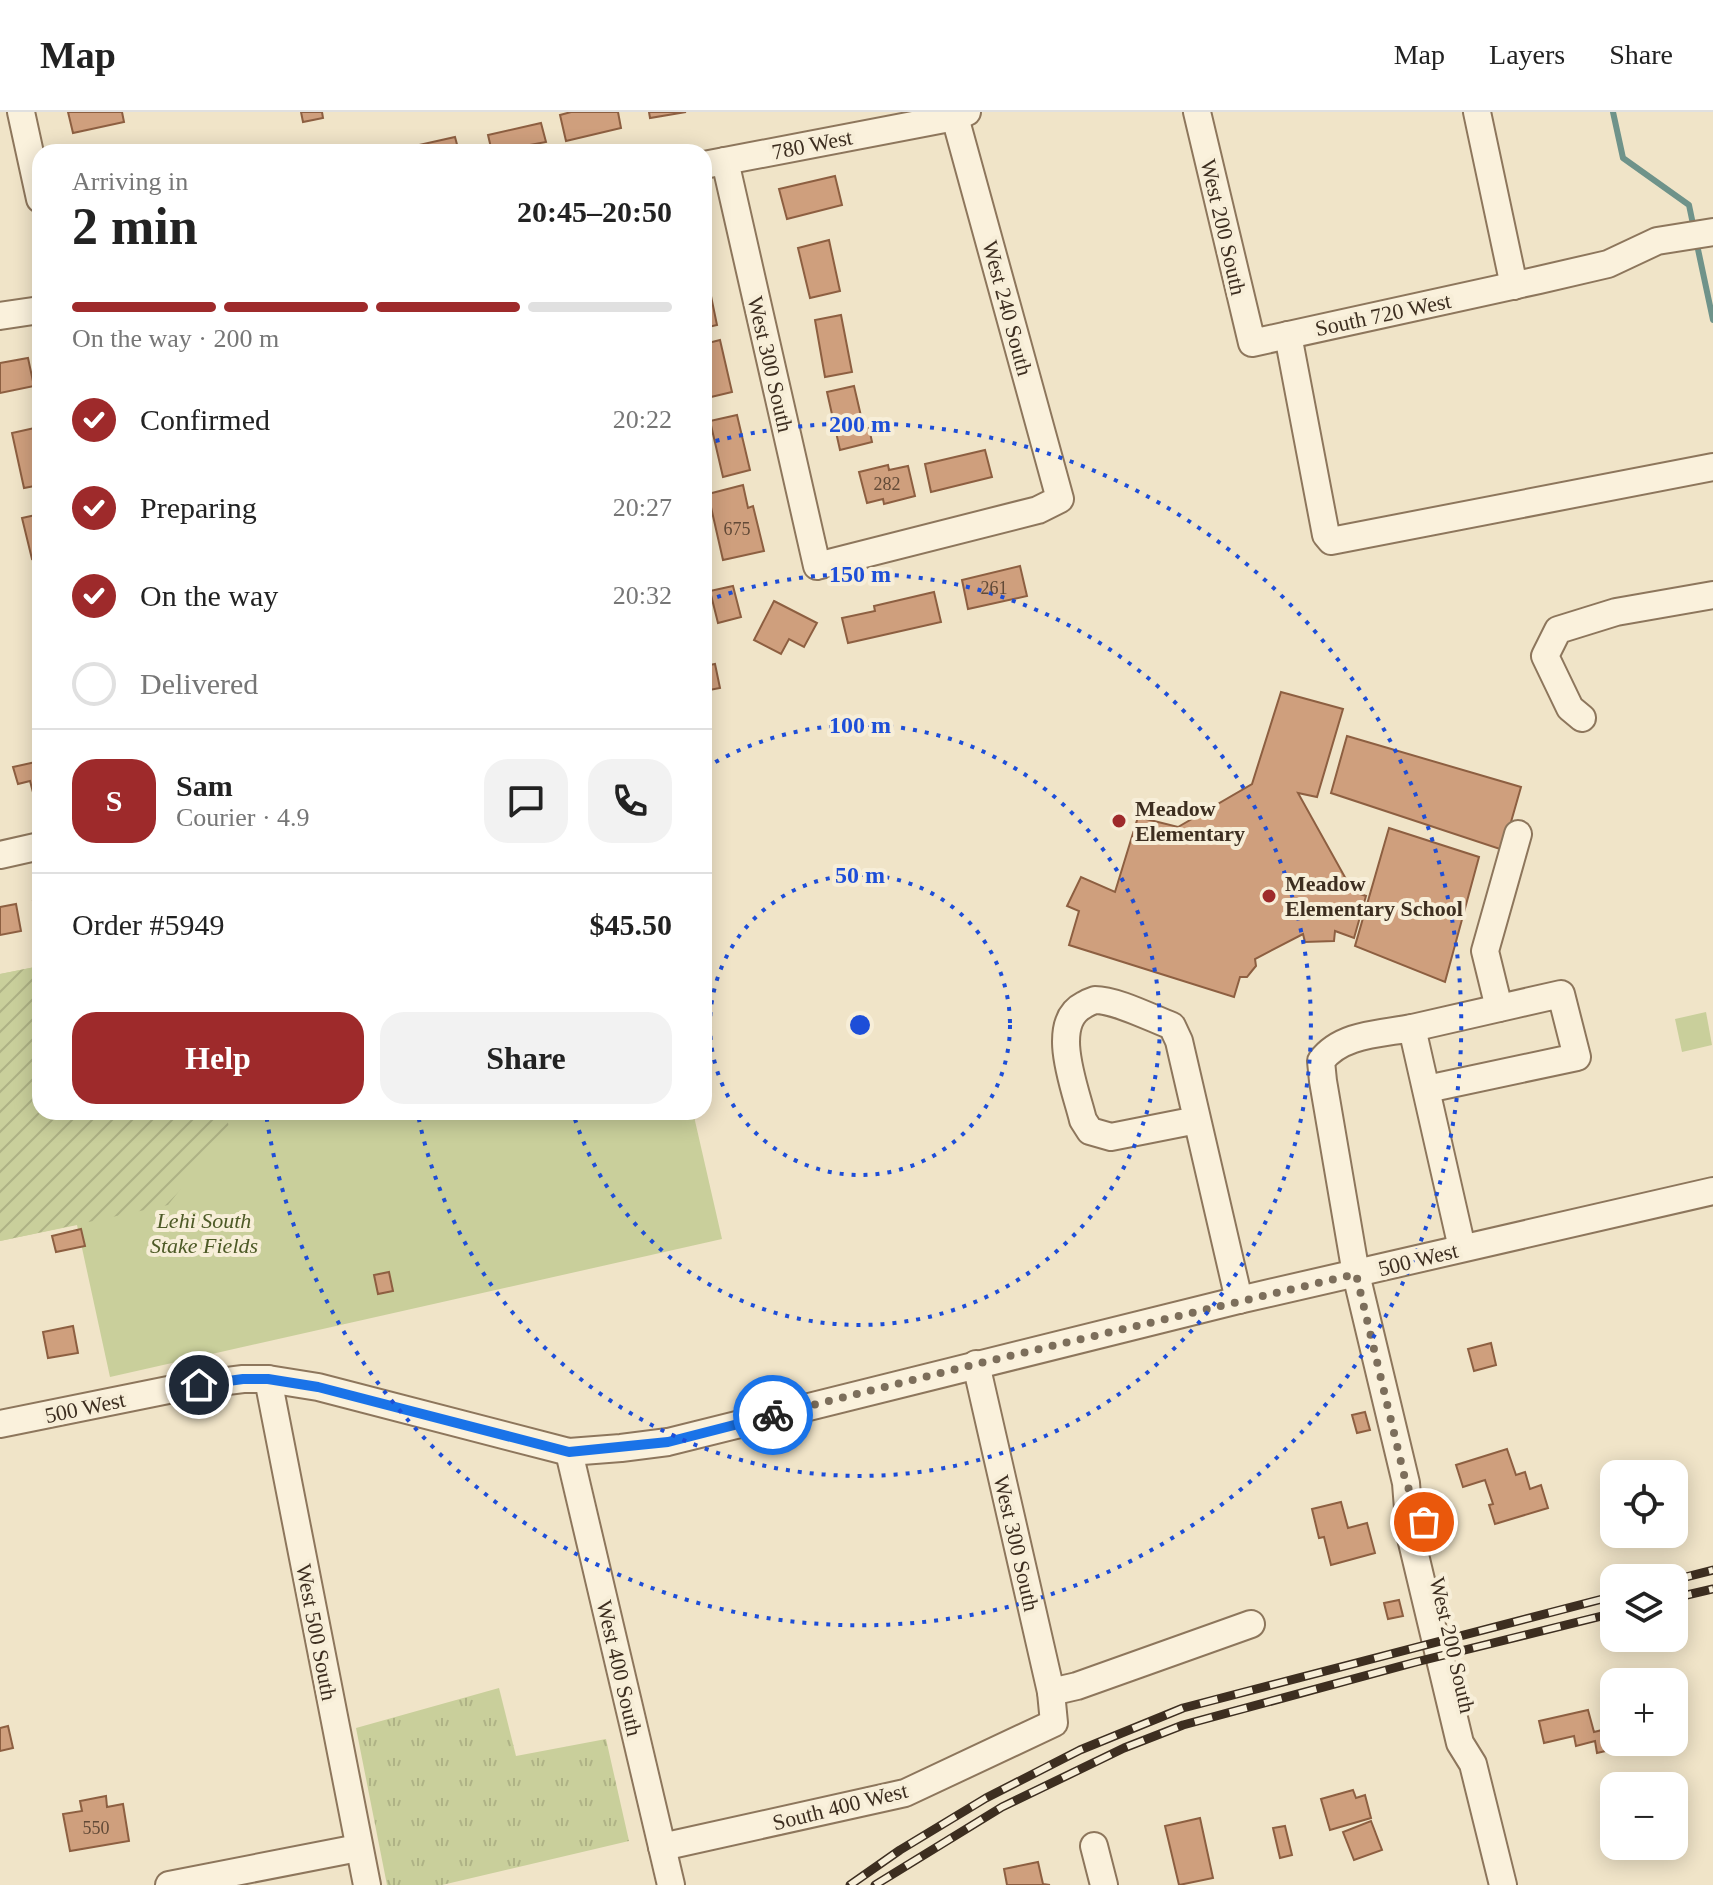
<!DOCTYPE html>
<meta charset="utf-8">
<style>
body{margin:0;font-family:Georgia,serif;background:#f2f2f2;color:#222;height:100vh;display:flex;flex-direction:column;font-size:30px;white-space:nowrap}
*{box-sizing:border-box;margin:0}
p{font-size:26px;color:#767676}
.icon{flex:none;width:44px;height:44px;fill:none;stroke:currentColor;stroke-width:2;stroke-linecap:round;stroke-linejoin:round}
.map{position:relative;flex:1;overflow:hidden}
.details{position:absolute;left:32px;top:32px;width:680px;height:976px;display:flex;flex-direction:column;background:#fff;border-radius:24px;box-shadow:0 4px 20px #0003}
.details>*{flex:none}
.buttons{position:absolute;left:1600px;top:1348px;display:grid;gap:16px}
.buttons a{display:grid;place-items:center;width:88px;height:88px;border-radius:16px;background:#fff;box-shadow:0 4px 20px #0003;font-size:40px}
.pin{position:absolute;display:grid;place-items:center;width:68px;height:68px;color:#fff;margin:-34px;border:4px solid #fff;border-radius:50%;box-shadow:0 2px 8px #0007}
.courier{position:absolute;display:grid;place-items:center;width:80px;height:80px;margin:-40px;border:6px solid #1a73e8;border-radius:50%;background:#fff;color:#222;box-shadow:0 2px 10px #0007}
.summary em{font-style:normal;font-weight:800}
.summary div{display:flex;flex-direction:column-reverse}
.summary{display:flex;align-items:center;justify-content:space-between;height:136px;padding:0 40px}
h1{font-size:52px;font-weight:800;line-height:60px}
.bar{display:grid;grid-template-columns:repeat(4,1fr);gap:12px 8px;align-content:center;height:96px;padding:0 40px}
.bar i{height:10px;border-radius:6px;background:#e0e0e0}
.bar .current{background:#9e2a2b}
.bar p{grid-column:span 4}
.line{display:flex;align-items:center;gap:20px;padding:0 40px;border-top:2px solid #e0e0e0}
.line div{flex:1}
.round{display:grid;place-items:center;flex:none;width:84px;height:84px;border-radius:24px;background:#f2f2f2}
ol{padding:0 40px;list-style:none}
li{display:flex;align-items:center;gap:24px;height:88px}
li p{margin-inline-start:auto}
li .icon{padding:8px;border-radius:50%;background:#9e2a2b;color:#fff;stroke-width:4}
li:last-child{color:#767676}
li i{width:44px;height:44px;border:4px solid #e0e0e0;border-radius:50%}
.button{display:flex;gap:16px;margin-top:auto;padding:16px 40px}
.button a{flex:1;height:92px;border-radius:24px;background:#9e2a2b;color:#fff;font-size:32px;font-weight:800;line-height:92px;text-align:center}
.button a+a{background:#f2f2f2;color:#222}
header{display:flex;align-items:center;gap:48px;box-sizing:border-box;height:112px;padding:0 40px;background:#fff;border-bottom:2px solid #e0e0e0}
header strong{font-size:38px}
nav{display:flex;gap:44px;margin-inline-start:auto;font-size:28px}
.map>svg:first-child{display:block}
.grass{fill:url(#grass-tufts)}
.park{fill:#c9cf9b}
.garden{fill:url(#garden-furrows)}
.lines{fill:none;stroke-linecap:round;stroke-linejoin:round}
.stream{stroke:#6f938a;stroke-width:6}
.building{fill:#cf9f7d;stroke:#8d5f41;stroke-width:2}
.minor-casing{stroke:#8d765c;stroke-width:30}
.minor{stroke:#faf1dc;stroke-width:26}
.rail-casing{stroke:#3d2e20;stroke-width:9}
.rail{stroke:#f7eed8;stroke-width:6;stroke-dasharray:18;stroke-linecap:butt}
.done{stroke:#7c6e5b;stroke-width:8;stroke-dasharray:0 14.4}
.route{stroke:#1a73e8;stroke-width:10}
.ring{fill:none;stroke:#1d4ed8;stroke-width:4;stroke-dasharray:4 8}
.poi-dot{fill:#9e2a2b;stroke:#f7eed8;stroke-width:3}
.labels{text-anchor:middle;stroke-width:8;stroke-linejoin:round;paint-order:stroke}
.number-label{font-size:18px;fill:#624a37}
.street-label{font-size:22px;fill:#3d2e20;stroke:#f7eed8}
.poi-label{font-size:22px;font-weight:bold;fill:#3d2e20;stroke:#f7eed8;text-anchor:start}
.park-label{font-size:22px;font-style:italic;fill:#4d5a26;stroke:#f7eed8}
.centre{fill:#1d4ed8;stroke:#f7eed8;stroke-width:4}
.ring-label{font-size:24px;text-anchor:middle;font-weight:bold;fill:#1d4ed8;stroke:#f7eed8;stroke-width:8;stroke-linejoin:round;paint-order:stroke}
</style>
<header>
<strong>Map</strong>
<nav><a>Map</a><a>Layers</a><a>Share</a></nav>
</header>
<div class="map">
<svg width="1713" height="1773" viewBox="0 0 1713 1773">
<defs>
<pattern id="grass-tufts" width="24" height="20" patternUnits="userSpaceOnUse" patternTransform="scale(2)"><rect width="24" height="20" fill="#c9cf9b"/><path d="M3 7l-1-3M5 7V3M7 7l1-3M15 17l-1-3M17 17v-4M19 17l1-3" fill="none" stroke="#aeb285"/></pattern>
<pattern id="garden-furrows" width="10" height="10" patternUnits="userSpaceOnUse" patternTransform="scale(2)"><rect width="10" height="10" fill="#c9cf9b"/><path d="M-1 1l2-2M0 10L10 0M9 11l2-2" fill="none" stroke="#aeb285"/></pattern>
</defs>
<rect width="100%" height="100%" fill="#f0e4c8"/>
<polygon class="grass" points="499,1576 516,1644 606,1627 629,1729 442,1773 387,1773 356,1616"/>
<g class="park">
<polygon points="40,854 40,1000 693,1000 722,1127 110,1265 77,1113 0,1129 0,862"/>
<polygon points="1706,900 1712,933 1682,940 1675,907"/>
</g>
<polygon class="garden" points="40,854 40,1000 226,1000 229,1016 168,1093 0,1129 0,862"/>
<g class="lines">
<g class="stream">
<polyline points="1613,0 1623,46 1689,93 1694,117"/>
<polyline points="1696,128 1713,208"/>
</g>
</g>
<g class="building">
<polygon points="68,0 122,0 124,10 73,21"/>
<polygon points="301,0 322,0 323,6 303,10"/>
<polygon points="571,0 618,0 621,16 566,29 560,3"/>
<polygon points="649,0 686,0 650,6"/>
<polygon points="541,11 546,30 492,40 488,23"/>
<polygon points="455,25 459,40 401,40 401,37"/>
<polygon points="835,64 842,93 787,107 779,77"/>
<polygon points="829,128 840,179 810,186 798,136"/>
<polygon points="706,160 717,213 704,216 704,161"/>
<polygon points="841,203 852,260 825,265 815,208"/>
<polygon points="720,228 732,280 711,285 707,268 704,269 704,232"/>
<polygon points="28,246 34,274 0,281 0,251"/>
<polygon points="854,274 864,317 869,316 872,330 840,338 827,280"/>
<polygon points="737,303 750,358 723,365 710,309"/>
<polygon points="39,315 40,373 24,376 12,321"/>
<polygon points="985,338 992,365 931,380 925,352"/>
<polygon points="888,353 889,358 908,354 915,384 884,392 883,387 867,391 859,360"/>
<polygon points="743,373 748,396 753,394 764,439 723,448 708,382"/>
<polygon points="40,402 40,445 32,447 22,406"/>
<polygon points="1020,454 1027,484 968,497 962,468"/>
<polygon points="733,474 741,505 718,511 710,479"/>
<polygon points="934,480 941,510 848,531 842,506 875,499 874,494"/>
<polygon points="774,489 817,511 804,535 789,527 781,542 754,528"/>
<polygon points="715,552 720,576 704,579 704,554"/>
<polygon points="1281,580 1343,597 1317,685 1298,681 1346,767 1334,773 1366,784 1354,826 1335,819 1334,829 1305,830 1303,822 1255,847 1256,854 1251,860 1247,865 1240,865 1234,885 1069,833 1079,799 1067,794 1081,765 1115,780 1138,705 1178,715 1252,672"/>
<polygon points="1347,624 1521,675 1503,738 1331,681"/>
<polygon points="40,649 40,686 35,688 30,669 18,672 13,655"/>
<polygon points="1389,716 1479,745 1445,870 1355,834"/>
<polygon points="40,787 40,814 38,815 33,789"/>
<polygon points="16,792 21,819 0,823 0,795"/>
<polygon points="81,1117 85,1134 56,1140 52,1124"/>
<polygon points="389,1160 393,1179 378,1182 374,1163"/>
<polygon points="73,1214 78,1241 48,1246 43,1220"/>
<polygon points="1491,1231 1496,1253 1474,1259 1468,1237"/>
<polygon points="1365,1300 1370,1318 1357,1321 1352,1303"/>
<polygon points="1507,1337 1516,1363 1525,1360 1530,1377 1541,1373 1548,1396 1495,1412 1489,1393 1493,1392 1485,1368 1463,1375 1456,1353"/>
<polygon points="1341,1390 1348,1416 1367,1411 1375,1441 1331,1453 1324,1425 1319,1426 1312,1397"/>
<polygon points="1399,1488 1403,1504 1388,1507 1384,1491"/>
<polygon points="1588,1598 1594,1620 1614,1615 1614,1630 1626,1630 1627,1634 1597,1641 1595,1629 1576,1634 1574,1624 1544,1631 1539,1609"/>
<polygon points="8,1614 13,1636 0,1639 0,1616"/>
<polygon points="1353,1678 1356,1686 1365,1683 1371,1706 1330,1718 1321,1687"/>
<polygon points="106,1684 107,1695 123,1692 129,1729 70,1739 63,1702 82,1699 80,1689"/>
<polygon points="1200,1706 1213,1766 1179,1773 1165,1714"/>
<polygon points="1371,1709 1382,1738 1354,1748 1343,1720"/>
<polygon points="1285,1714 1292,1743 1280,1746 1273,1716"/>
<polygon points="1038,1750 1043,1772 1050,1773 1007,1773 1004,1757"/>
</g>
<g class="lines">
<defs>
<g id="minor">
<polyline points="21,0 40,87"/>
<polyline points="1197,0 1252,231 1539,168 1608,152 1657,129 1713,120"/>
<polyline points="1477,0 1514,174"/>
<polyline points="725,49 817,454 1038,398 1060,387 955,5"/>
<polyline points="704,53 955,5 967,0"/>
<polyline points="0,204 40,198"/>
<polyline points="1288,223 1326,423 1331,429 1713,355"/>
<polyline points="1582,606 1570,596 1545,544 1558,518 1616,500 1713,483"/>
<polyline points="0,743 40,734"/>
<polyline points="1499,896 1485,839 1518,722"/>
<polyline points="1412,916 1561,882 1577,945 1427,977"/>
<path d="M1197,1008L1111,1025L1090,1019L1083,1008C1076,978 1048,911 1084,893C1087,891 1092,889 1095,888C1116,888 1151,906 1172,914L1179,929L1239,1188"/>
<path d="M1462,1136L1412,916C1380,922 1341,922 1321,949L1323,969L1356,1162L1406,1371L1410,1422L1460,1631L1473,1652L1503,1773"/>
<polyline points="268,1267 367,1773"/>
<polyline points="0,1312 188,1274 243,1267 268,1267 318,1275 569,1340 621,1336 668,1330 1239,1188 1713,1079"/>
<polyline points="569,1340 671,1773"/>
<polyline points="1051,1580 1077,1574 1251,1512"/>
<polyline points="1094,1734 1104,1773"/>
<polyline points="662,1735 905,1681 1054,1611 1051,1580 976,1252"/>
<polyline points="169,1773 358,1736"/>
</g>
</defs>
<use href="#minor" class="minor-casing"/>
<use href="#minor" class="minor"/>
<defs>
<g id="rail">
<polyline points="1674,1468 1713,1458"/>
<polyline points="1674,1486 1713,1477"/>
<polyline points="850,1773 900,1738 986,1686 1080,1638 1183,1596 1614,1484"/>
<polyline points="875,1773 1002,1695 1124,1636 1183,1613 1416,1550 1614,1501"/>
</g>
</defs>
<use href="#rail" class="rail-casing"/>
<use href="#rail" class="rail"/>
</g>
<g class="lines">
<polyline class="done" points="773,1303 976,1252 1356,1162 1406,1371 1424,1410"/>
<polyline class="route" points="199,1273 243,1267 268,1267 318,1275 569,1340 668,1330 773,1303"/>
</g>
<g class="ring">
<circle cx="860" cy="913" r="150"/>
<path d="M705 656A300 300 0 1 1 573 1001"/>
<path d="M706 489A451 451 0 1 1 418 1003"/>
<path d="M704 332A601 601 0 1 1 266 1002"/>
</g>
<g class="poi-dot">
<circle cx="1119" cy="709" r="8"/>
<circle cx="1269" cy="784" r="8"/>
</g>
<g class="labels">
<g class="number-label">
<text x="887" y="378">282</text>
<text x="737" y="423">675</text>
<text x="994" y="482">261</text>
<text x="96" y="1722">550</text>
</g>
<g class="street-label">
<text transform="translate(812 32) rotate(-11)" y="8">780 West</text>
<text transform="translate(1224 115) rotate(77)" y="8">West 200 South</text>
<text transform="translate(1008 196) rotate(75)" y="8">West 240 South</text>
<text transform="translate(1383 202) rotate(-12)" y="8">South 720 West</text>
<text transform="translate(771 252) rotate(77)" y="8">West 300 South</text>
<text transform="translate(1418 1147) rotate(-14)" y="8">500 West</text>
<text transform="translate(85 1295) rotate(-12)" y="8">500 West</text>
<text transform="translate(1017 1431) rotate(77)" y="8">West 300 South</text>
<text transform="translate(317 1520) rotate(79)" y="8">West 500 South</text>
<text transform="translate(1453 1533) rotate(77)" y="8">West 200 South</text>
<text transform="translate(620 1556) rotate(77)" y="8">West 400 South</text>
<text transform="translate(840 1694) rotate(-14)" y="8">South 400 West</text>
</g>
<g class="poi-label">
<text x="1135" y="704">Meadow<tspan x="1135" dy="25">Elementary</tspan></text>
<text x="1285" y="779">Meadow<tspan x="1285" dy="25">Elementary School</tspan></text>
</g>
<g class="park-label">
<text x="204" y="1116">Lehi South<tspan x="204" dy="25">Stake Fields</tspan></text>
</g>
</g>
<circle cx="860" cy="913" r="12" class="centre"/>
<g class="ring-label">
<text x="860" y="320">200 m</text>
<text x="860" y="470">150 m</text>
<text x="860" y="621">100 m</text>
<text x="860" y="771">50 m</text>
</g>
</svg>
<div class="buttons">
<a><svg class="icon" aria-label="locate" viewBox="0 0 24 24"><circle cx="12" cy="12" r="6"/><path d="M12 2v4M12 18v4M2 12h4M18 12h4"/></svg></a>
<a><svg class="icon" aria-label="layers" viewBox="0 0 24 24"><path d="M12 4l9 5-9 5-9-5zM3 14l9 5 9-5"/></svg></a>
<a>+</a>
<a>−</a>
</div>
<div class="pin" style="left:1424px;top:1410px;background:#ea580c"><svg class="icon" aria-label="bag" viewBox="0 0 24 24"><path d="M5 8h14l-1 12H6zM9 8a3 3 0 0 1 6 0"/></svg></div>
<div class="pin" style="left:199px;top:1273px;background:#1f2937"><svg class="icon" aria-label="home" viewBox="0 0 24 24"><path d="M3 11l9-7 9 7M6 9v11h12V9"/></svg></div>
<div class="courier" style="left:773px;top:1303px"><svg class="icon" aria-label="bike" viewBox="0 0 24 24"><circle cx="6" cy="16" r="4"/><circle cx="18" cy="16" r="4"/><path d="M6 16l4-8h5l3 8M10 8l3 8H6M13 5h3"/></svg></div>
<section class="details">
<div class="summary"><div><h1>2 min</h1><p>Arriving in</p></div><em>20:45–20:50</em></div>
<div class="bar"><i class="current"></i><i class="current"></i><i class="current"></i><i></i><p>On the way · 200 m</p></div>
<ol>
<li><svg class="icon" aria-label="check" viewBox="0 0 24 24"><path d="M5 12l5 5 9-10"/></svg>Confirmed<p>20:22</p></li>
<li><svg class="icon" aria-label="check" viewBox="0 0 24 24"><path d="M5 12l5 5 9-10"/></svg>Preparing<p>20:27</p></li>
<li><svg class="icon" aria-label="check" viewBox="0 0 24 24"><path d="M5 12l5 5 9-10"/></svg>On the way<p>20:32</p></li>
<li><i></i>Delivered</li>
</ol>
<div class="line" style="height:144px"><b class="round" style="background:#9e2a2b;color:#fff">S</b><div><b>Sam</b><p>Courier · 4.9</p></div><a class="round"><svg class="icon" aria-label="chat" viewBox="0 0 24 24"><path d="M4 5h16v11H9l-5 4z"/></svg></a><a class="round"><svg class="icon" aria-label="phone" viewBox="0 0 24 24"><path d="M5 4h4l2 5-3 2q2 4 5 5l2-3 5 2v4C11 20 4 13 5 4z"/></svg></a></div>
<div class="line" style="height:104px"><div>Order #5949</div><b>$45.50</b></div>
<div class="button"><a>Help</a><a>Share</a></div>
</section>
</div>
